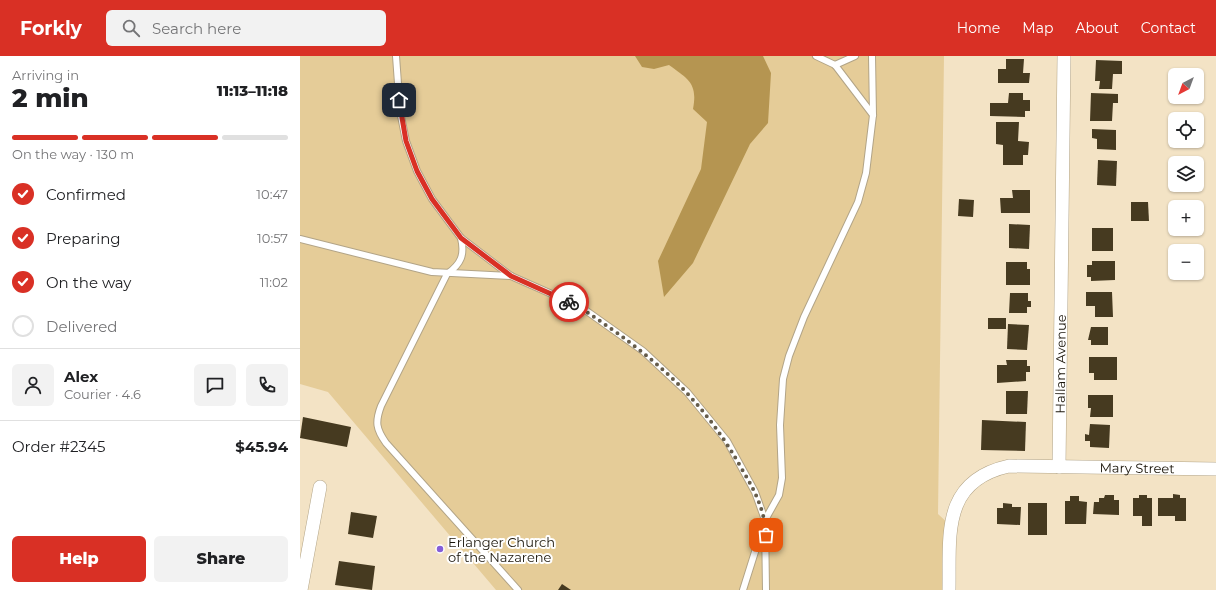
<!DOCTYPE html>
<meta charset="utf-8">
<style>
body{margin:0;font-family:Montserrat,sans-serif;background:#f2f2f2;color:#202124;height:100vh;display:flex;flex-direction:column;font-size:15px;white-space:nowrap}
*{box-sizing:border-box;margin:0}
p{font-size:13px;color:#757577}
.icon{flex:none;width:22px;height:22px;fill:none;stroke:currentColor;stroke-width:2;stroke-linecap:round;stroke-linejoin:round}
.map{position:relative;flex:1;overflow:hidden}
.details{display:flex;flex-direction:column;background:#fff;width:300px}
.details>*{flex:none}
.needle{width:26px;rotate:221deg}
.buttons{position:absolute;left:868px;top:12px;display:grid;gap:8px}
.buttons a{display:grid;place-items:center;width:36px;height:36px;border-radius:6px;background:#fff;box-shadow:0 1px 3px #0004;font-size:20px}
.pin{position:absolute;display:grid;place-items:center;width:34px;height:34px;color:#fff;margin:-17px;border-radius:8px;box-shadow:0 2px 6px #0006}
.courier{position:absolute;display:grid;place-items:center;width:40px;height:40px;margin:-20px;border:3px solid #d93025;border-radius:50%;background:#fff;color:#222;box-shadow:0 1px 5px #0007}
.headline em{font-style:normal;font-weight:800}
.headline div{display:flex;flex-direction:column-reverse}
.headline{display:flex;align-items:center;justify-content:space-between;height:68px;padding:0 12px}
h1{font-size:26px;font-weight:800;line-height:30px}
.bar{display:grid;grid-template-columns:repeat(4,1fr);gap:6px 4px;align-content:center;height:48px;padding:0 12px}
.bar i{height:5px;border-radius:3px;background:#e0e0e0}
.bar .selected{background:#d93025}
.bar p{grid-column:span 4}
.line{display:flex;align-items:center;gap:10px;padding:0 12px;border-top:1px solid #e0e0e0}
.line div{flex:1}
.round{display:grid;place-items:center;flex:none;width:42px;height:42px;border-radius:6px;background:#f2f2f2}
ol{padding:0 12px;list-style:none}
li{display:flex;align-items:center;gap:12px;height:44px}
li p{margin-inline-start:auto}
li .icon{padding:4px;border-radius:50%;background:#d93025;color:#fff;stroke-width:4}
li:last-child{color:#757577}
li i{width:22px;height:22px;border:2px solid #e0e0e0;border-radius:50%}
.primary-button{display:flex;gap:8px;margin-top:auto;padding:8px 12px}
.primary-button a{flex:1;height:46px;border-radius:6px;background:#d93025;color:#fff;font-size:16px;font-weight:800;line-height:46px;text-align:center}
.primary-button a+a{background:#f2f2f2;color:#202124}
header{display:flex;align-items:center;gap:24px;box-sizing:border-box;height:56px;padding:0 20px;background:#d93025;color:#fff}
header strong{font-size:19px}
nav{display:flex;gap:22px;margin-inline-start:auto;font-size:14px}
.search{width:280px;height:36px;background:#f2f2f2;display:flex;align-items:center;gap:10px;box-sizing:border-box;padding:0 14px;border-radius:6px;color:#757577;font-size:15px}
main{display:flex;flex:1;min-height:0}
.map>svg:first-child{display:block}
.green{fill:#e5cc98}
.water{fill:#b59551}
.building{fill:#463a20}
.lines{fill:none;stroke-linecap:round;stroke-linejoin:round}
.lane-casing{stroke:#b2a487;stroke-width:8}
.street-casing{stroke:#b2a487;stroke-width:14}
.lane{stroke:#fff;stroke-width:6}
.street{stroke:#fff;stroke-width:13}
.done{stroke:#655c4b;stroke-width:4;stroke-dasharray:0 7.2}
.route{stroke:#d93025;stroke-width:5}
.poi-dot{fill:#845ed8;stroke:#fff;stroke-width:1.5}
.labels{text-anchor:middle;stroke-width:4;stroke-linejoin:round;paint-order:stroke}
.street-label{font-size:13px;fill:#191409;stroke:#fff}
.poi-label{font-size:13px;fill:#191409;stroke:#fff;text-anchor:start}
</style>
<header>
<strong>Forkly</strong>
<div class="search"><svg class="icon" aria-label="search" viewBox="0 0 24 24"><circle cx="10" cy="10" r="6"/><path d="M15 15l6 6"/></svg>Search here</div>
<nav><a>Home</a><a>Map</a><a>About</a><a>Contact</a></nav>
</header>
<main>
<section class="details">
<div class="headline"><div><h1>2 min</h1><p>Arriving in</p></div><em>11:13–11:18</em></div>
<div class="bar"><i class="selected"></i><i class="selected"></i><i class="selected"></i><i></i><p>On the way · 130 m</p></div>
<ol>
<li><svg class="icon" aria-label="check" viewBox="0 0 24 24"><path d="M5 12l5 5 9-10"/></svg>Confirmed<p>10:47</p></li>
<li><svg class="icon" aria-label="check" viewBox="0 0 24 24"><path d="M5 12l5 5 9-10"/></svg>Preparing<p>10:57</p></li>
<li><svg class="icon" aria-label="check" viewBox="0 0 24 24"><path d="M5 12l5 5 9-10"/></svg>On the way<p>11:02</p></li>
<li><i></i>Delivered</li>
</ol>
<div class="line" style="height:72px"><a class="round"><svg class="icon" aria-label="person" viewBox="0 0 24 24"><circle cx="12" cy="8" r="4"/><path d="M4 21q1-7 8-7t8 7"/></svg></a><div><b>Alex</b><p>Courier · 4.6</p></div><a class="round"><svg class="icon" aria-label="chat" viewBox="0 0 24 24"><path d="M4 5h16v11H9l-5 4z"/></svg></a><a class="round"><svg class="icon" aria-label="phone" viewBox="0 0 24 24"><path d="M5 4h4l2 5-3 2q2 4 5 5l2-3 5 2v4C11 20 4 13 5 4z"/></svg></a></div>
<div class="line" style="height:52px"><div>Order #2345</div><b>$45.94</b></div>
<div class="primary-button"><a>Help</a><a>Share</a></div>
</section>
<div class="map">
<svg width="916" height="534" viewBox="0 0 916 534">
<rect width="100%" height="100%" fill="#f3e3c5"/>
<polygon class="green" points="0,0 644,0 638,458 650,469 649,534 196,534 28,336 0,328"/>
<path class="water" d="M335,0H463L471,17L468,67L450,88L393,207L364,241L358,205L401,113L407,66L393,53C398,27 388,23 369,9L354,13L342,11Z"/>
<g class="building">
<polygon points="706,3 724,3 723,17 730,17 729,27 698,27 698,13 706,13"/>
<polygon points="796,4 822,5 822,18 813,18 812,33 799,33 800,25 795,25"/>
<polygon points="709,37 723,37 723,44 730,44 730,55 725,55 725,61 690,60 690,47 708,47"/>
<polygon points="791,37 818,38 818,47 813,47 812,65 790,65"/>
<polygon points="696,66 719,66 718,85 729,86 728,99 723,99 723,109 703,109 703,89 696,88"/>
<polygon points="792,73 816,74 816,94 797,93 797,83 792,82"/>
<polygon points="798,104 817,105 816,130 797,129"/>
<polygon points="712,134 730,134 730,157 701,157 700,142 713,142"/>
<polygon points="659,143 674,144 673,161 658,160"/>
<polygon points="831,146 848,146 849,165 831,165"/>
<polygon points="709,168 730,169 729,193 709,192"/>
<rect x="792" y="172" width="21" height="23"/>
<polygon points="792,205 815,205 815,224 791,225 791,221 787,221 787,209 792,209"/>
<polygon points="706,206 727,206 727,213 730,213 730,229 706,229"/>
<polygon points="786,236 812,236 813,261 795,261 795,250 786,250"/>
<polygon points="710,237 728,237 728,245 731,245 731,251 727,251 727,257 709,257"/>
<rect x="688" y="262" width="18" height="11"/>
<polygon points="708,268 729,269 727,294 707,293"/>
<polygon points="791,271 808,271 808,289 791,289 791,284 788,284"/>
<polygon points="789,301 817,301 817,324 794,324 794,317 789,317"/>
<polygon points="706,304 727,304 727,310 730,310 730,316 726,316 726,325 697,327 697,309 707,309"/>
<polygon points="706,335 728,335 727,358 706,358"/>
<polygon points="788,339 813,339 813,361 790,361 791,352 788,352"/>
<polygon points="3,361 51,371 47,391 0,382"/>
<polygon points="682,364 726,366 725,395 681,394"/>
<polygon points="790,368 810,369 809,392 790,391 790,385 785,385 785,378 789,379"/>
<polygon points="873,438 880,439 880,442 886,442 886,465 875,465 875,460 858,460 858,442 873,442"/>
<polygon points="805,439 814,439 814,444 819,444 819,459 793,458 794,446 799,446 799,442 804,442"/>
<polygon points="839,439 847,439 847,442 852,442 852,470 842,470 842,460 833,460 833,442 839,442"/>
<polygon points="770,440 779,440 779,445 787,446 786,468 765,468 765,445 770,445"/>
<polygon points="703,447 712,448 712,451 721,451 720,469 697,468 697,452 703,452"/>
<rect x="728" y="447" width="19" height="32"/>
<polygon points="51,456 77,460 73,482 48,478"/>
<polygon points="39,505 75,510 72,534 35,529"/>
<polygon points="262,528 271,534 258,534"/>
</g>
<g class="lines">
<defs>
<g id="lane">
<polyline points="96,0 100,55 106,85 117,115 132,143 161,182 211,220 281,251 343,295 387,336 427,385 455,436 465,464 466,534"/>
<polyline points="516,0 535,9 573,59"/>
<polyline points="535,9 555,0"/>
<path d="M161,182C165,199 161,208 147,218L81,350C75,366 76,373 86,387L218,534"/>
<polyline points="0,183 132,216 211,220"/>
<polyline points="443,534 465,464 479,439 482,422 480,369 483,323 489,300 504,261 558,146 566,117 573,59 572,0"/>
</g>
<g id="street">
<path id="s1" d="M759,411L764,0"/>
<polyline points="1,534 20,431"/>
<path id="s2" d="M649,534C650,479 641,425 709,410L916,413"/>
</g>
</defs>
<use href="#lane" class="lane-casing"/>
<use href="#street" class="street-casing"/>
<use href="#lane" class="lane"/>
<use href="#street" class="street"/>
</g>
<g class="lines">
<path class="done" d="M269,246C284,253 297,263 310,272C368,313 408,352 443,415C455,435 465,455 466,479"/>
<polyline class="route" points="99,44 106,85 117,115 132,143 161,182 211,220 269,246"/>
</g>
<circle class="poi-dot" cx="140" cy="493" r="4"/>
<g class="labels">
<g class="street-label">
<text dy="5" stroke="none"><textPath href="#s1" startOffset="103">Hallam Avenue</textPath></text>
<text dy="5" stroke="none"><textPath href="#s2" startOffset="282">Mary Street</textPath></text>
</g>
<g class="poi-label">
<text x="148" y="491">Erlanger Church<tspan x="148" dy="15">of the Nazarene</tspan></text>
</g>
</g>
</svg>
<div class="buttons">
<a><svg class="needle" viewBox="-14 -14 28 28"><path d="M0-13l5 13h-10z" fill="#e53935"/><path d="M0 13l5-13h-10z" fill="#757577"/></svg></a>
<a><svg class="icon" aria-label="locate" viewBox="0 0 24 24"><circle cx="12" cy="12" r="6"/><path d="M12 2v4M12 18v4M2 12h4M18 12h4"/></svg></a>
<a><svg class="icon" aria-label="layers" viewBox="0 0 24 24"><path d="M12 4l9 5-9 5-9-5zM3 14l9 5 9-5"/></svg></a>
<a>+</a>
<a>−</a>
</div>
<div class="pin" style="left:466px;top:479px;background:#ea580c"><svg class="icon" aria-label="bag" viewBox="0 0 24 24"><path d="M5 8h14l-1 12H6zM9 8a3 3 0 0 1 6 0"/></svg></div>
<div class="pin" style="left:99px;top:44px;background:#1f2937"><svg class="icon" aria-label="home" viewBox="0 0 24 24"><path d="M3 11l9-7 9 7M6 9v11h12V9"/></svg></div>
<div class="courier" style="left:269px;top:246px"><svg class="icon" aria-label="bike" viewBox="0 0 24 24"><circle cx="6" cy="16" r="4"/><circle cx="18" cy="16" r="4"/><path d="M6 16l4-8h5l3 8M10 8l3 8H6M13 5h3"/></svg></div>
</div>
</main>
